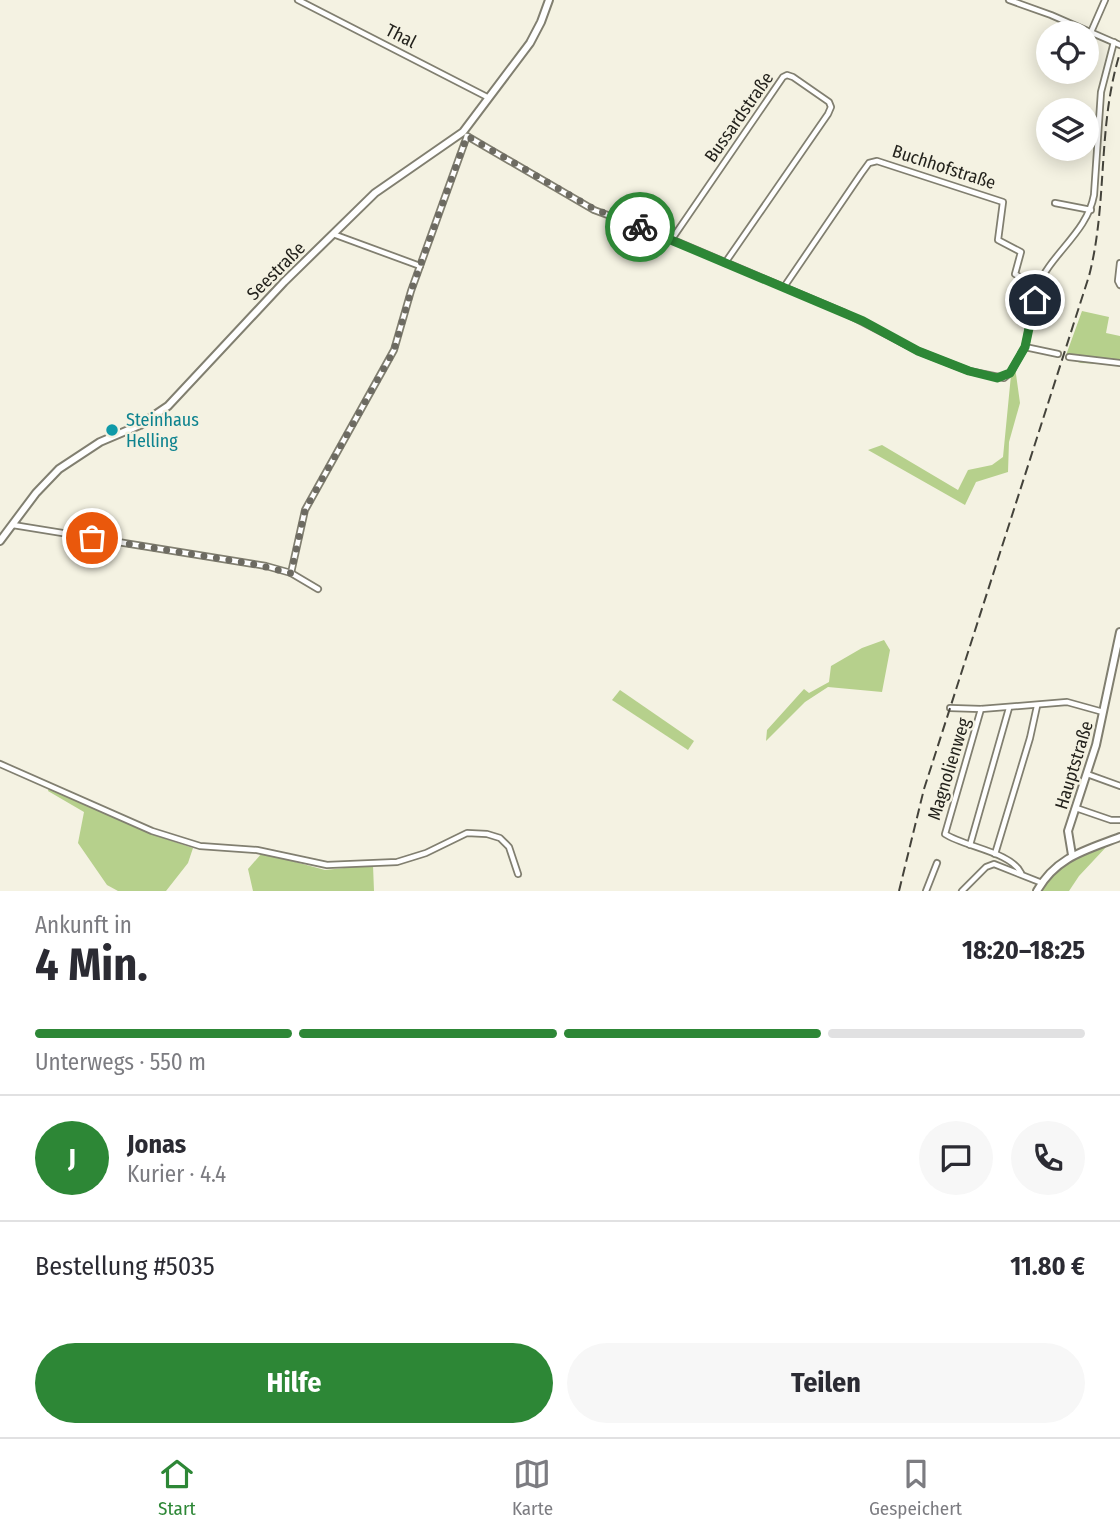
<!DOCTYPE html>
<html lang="de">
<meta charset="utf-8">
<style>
body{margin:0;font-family:"Fira Sans Condensed",sans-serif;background:#f7f7f7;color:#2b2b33;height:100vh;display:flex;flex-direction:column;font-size:26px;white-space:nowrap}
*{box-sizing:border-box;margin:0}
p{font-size:23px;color:#7c7c81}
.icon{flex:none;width:38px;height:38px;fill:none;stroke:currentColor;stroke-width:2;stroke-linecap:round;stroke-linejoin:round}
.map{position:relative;height:891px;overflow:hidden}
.details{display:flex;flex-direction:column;background:#fff;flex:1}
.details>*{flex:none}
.fabs{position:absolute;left:1036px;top:21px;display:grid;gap:14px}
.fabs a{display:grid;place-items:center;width:63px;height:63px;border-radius:50%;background:#fff;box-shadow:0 4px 18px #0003;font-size:35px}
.pin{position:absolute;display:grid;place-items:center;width:60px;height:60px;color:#fff;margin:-30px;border:4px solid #fff;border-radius:50%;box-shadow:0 2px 7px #0007}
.courier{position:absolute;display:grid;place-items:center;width:70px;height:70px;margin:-35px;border:5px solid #2d8736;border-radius:50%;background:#fff;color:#222;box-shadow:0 2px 9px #0007}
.headline em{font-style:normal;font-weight:700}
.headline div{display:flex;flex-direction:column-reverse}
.headline{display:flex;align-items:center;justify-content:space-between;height:119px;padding:0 35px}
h1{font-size:46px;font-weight:700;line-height:52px}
.bar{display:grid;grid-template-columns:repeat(4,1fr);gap:10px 7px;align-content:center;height:84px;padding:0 35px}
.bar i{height:9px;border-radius:5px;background:#e1e1e2}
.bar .current{background:#2d8736}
.bar p{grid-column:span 4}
.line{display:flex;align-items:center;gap:18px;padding:0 35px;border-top:2px solid #e1e1e2}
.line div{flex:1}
.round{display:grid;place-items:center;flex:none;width:74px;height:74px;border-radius:37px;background:#f7f7f7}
.cta{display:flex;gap:14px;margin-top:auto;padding:14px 35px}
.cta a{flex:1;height:80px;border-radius:42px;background:#2d8736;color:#fff;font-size:28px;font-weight:700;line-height:80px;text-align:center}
.cta a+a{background:#f7f7f7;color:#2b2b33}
.tabs{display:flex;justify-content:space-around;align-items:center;height:98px;border-top:2px solid #e1e1e2;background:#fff;font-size:19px;color:#7c7c81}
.tabs a{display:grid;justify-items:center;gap:4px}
.tabs .current{color:#2d8736}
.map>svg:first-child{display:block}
.green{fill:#b6d08c}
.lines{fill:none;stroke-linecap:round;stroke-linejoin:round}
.street-casing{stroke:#817f70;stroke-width:8}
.secondary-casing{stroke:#817f70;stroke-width:10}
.street{stroke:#fff;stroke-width:4.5}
.secondary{stroke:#fff;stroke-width:6}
.rail{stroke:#44433b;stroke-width:2;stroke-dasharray:10 5;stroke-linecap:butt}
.done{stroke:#6d6b62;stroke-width:7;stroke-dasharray:0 12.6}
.route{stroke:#2d8736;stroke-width:9}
.culture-dot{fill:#0f9aa8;stroke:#f4f2e2;stroke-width:2.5}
.labels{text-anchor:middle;stroke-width:5;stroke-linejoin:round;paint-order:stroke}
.street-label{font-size:18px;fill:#24231d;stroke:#f4f2e2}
.culture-label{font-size:18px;fill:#0d838f;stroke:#f4f2e2;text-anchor:start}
</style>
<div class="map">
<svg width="1120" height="891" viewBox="0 0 1120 891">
<rect width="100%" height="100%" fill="#f4f2e2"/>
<g class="green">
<polygon points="1082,311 1109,317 1106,333 1120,336 1120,365 1081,363 1065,358"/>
<polygon points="1015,367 1020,403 1009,442 1008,472 976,482 965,505 868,450 882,445 958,490 968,470 992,465 1003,457 1011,375"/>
<polygon points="884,640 890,650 882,692 828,687 805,702 766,741 767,730 804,689 809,693 829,682 831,666 862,648"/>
<polygon points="620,690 694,741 688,750 612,700"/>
<polygon points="50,785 154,835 193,848 188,863 166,891 118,891 107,885 78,843 84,812 48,791"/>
<path d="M1108,845L1079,876L1069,891H1040C1060,862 1076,857 1108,845Z"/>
<polygon points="262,853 325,870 373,865 374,891 253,891 248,869"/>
</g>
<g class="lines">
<defs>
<g id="street">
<polyline points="298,0 489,98"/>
<polyline points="1009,0 1051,15 1120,45"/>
<polyline points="1091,32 1105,0"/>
<polyline points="467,136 594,210 659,234 845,313 918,351 969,371 1004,378 1010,373 1025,347"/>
<polyline points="1055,203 1091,210"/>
<polyline points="333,234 420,266"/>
<polyline points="672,239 783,77 787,75 793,77 829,102 831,107 828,114 725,263"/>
<polyline points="1120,263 1118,281 1120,285"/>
<polyline points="784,287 861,174 869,163 877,161 1003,202 998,240 1021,252 1015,274 1037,288"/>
<path d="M1058,354L1025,347C1030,328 1030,307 1037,288C1051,253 1087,233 1094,195L1101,92L1114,42"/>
<polyline points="1069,357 1120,363"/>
<polyline points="13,525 266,566 291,573 318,589"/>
<polyline points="291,573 305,510 394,350 411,291 467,136"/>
<polyline points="950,708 981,709 1067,702 1103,712"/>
<path d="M981,709L945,834C965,847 1011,852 1021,873"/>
<polyline points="0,764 152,831 200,846 257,850 327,865 397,862 426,853 467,833 487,834 500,838 509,847 518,874"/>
<polyline points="1087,774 1120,786"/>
<polyline points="1076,808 1111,820 1120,820"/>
<polyline points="970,845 1009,708"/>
<polyline points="995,854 1030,738 1037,706"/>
<polyline points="926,891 937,863"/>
<polyline points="962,891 986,867 994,864 1042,883"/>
</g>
<g id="secondary">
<polyline points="0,541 36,493 59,469 100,442 140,425 168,406 284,282 375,193 463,132 530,43 541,22 549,0"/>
<polyline points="1072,855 1068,831 1096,745 1120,632"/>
<path d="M1037,891C1056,857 1086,850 1120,837"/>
</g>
</defs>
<use href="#street" class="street-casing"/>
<use href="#secondary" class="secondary-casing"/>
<use href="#street" class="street"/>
<use href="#secondary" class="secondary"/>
<path class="rail" d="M899,891L924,789L1089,276C1108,203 1097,126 1120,53"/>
</g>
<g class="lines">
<polyline class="done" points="92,538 253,564 291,573 305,510 394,350 411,291 467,136 594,209 640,227"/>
<polyline class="route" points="640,227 863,321 918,351 969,371 997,378 1010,373 1025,347 1035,300"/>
</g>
<circle class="culture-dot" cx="112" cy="430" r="7"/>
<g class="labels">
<g class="street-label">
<text transform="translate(401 36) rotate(27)" y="6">Thal</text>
<text transform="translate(739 117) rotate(-55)" y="6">Bussardstraße</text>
<text transform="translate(944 167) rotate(18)" y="6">Buchhofstraße</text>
<text transform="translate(276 271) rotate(-45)" y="6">Seestraße</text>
<text transform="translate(1074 765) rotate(-73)" y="6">Hauptstraße</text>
<text transform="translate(949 769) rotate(-73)" y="6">Magnolienweg</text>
</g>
<g class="culture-label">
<text x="126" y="426">Steinhaus<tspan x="126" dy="21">Helling</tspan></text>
</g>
</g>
</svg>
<div class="fabs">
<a><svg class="icon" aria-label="locate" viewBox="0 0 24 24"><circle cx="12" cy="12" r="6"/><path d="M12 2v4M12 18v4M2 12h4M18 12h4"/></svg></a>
<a><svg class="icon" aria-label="layers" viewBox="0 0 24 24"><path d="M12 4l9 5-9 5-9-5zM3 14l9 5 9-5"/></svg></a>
</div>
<div class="pin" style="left:92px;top:538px;background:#ea580c"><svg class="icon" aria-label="bag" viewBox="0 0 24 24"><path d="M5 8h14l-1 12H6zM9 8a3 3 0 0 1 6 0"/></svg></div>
<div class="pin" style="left:1035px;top:300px;background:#1f2937"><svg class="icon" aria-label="home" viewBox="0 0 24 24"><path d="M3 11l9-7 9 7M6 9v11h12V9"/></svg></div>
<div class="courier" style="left:640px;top:227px"><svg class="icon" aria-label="bike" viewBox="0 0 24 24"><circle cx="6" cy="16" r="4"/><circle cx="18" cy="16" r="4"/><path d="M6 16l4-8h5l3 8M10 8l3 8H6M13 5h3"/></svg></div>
</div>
<section class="details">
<div class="headline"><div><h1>4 Min.</h1><p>Ankunft in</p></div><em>18:20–18:25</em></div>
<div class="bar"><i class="current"></i><i class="current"></i><i class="current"></i><i></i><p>Unterwegs · 550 m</p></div>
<div class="line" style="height:126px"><b class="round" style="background:#2d8736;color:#fff">J</b><div><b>Jonas</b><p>Kurier · 4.4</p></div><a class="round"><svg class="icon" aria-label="chat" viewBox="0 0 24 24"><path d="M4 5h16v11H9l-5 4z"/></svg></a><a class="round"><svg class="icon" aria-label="phone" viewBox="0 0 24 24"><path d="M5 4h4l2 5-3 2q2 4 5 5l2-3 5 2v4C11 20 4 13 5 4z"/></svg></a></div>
<div class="line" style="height:91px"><div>Bestellung #5035</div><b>11.80 €</b></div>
<div class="cta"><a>Hilfe</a><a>Teilen</a></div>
</section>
<nav class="tabs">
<a class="current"><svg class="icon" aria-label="home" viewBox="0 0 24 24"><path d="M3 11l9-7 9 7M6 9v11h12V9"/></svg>Start</a>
<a><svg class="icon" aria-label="map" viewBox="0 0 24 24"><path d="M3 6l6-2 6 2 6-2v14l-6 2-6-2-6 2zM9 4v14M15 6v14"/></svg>Karte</a>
<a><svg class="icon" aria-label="saved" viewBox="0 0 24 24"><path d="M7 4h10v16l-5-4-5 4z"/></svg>Gespeichert</a>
</nav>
